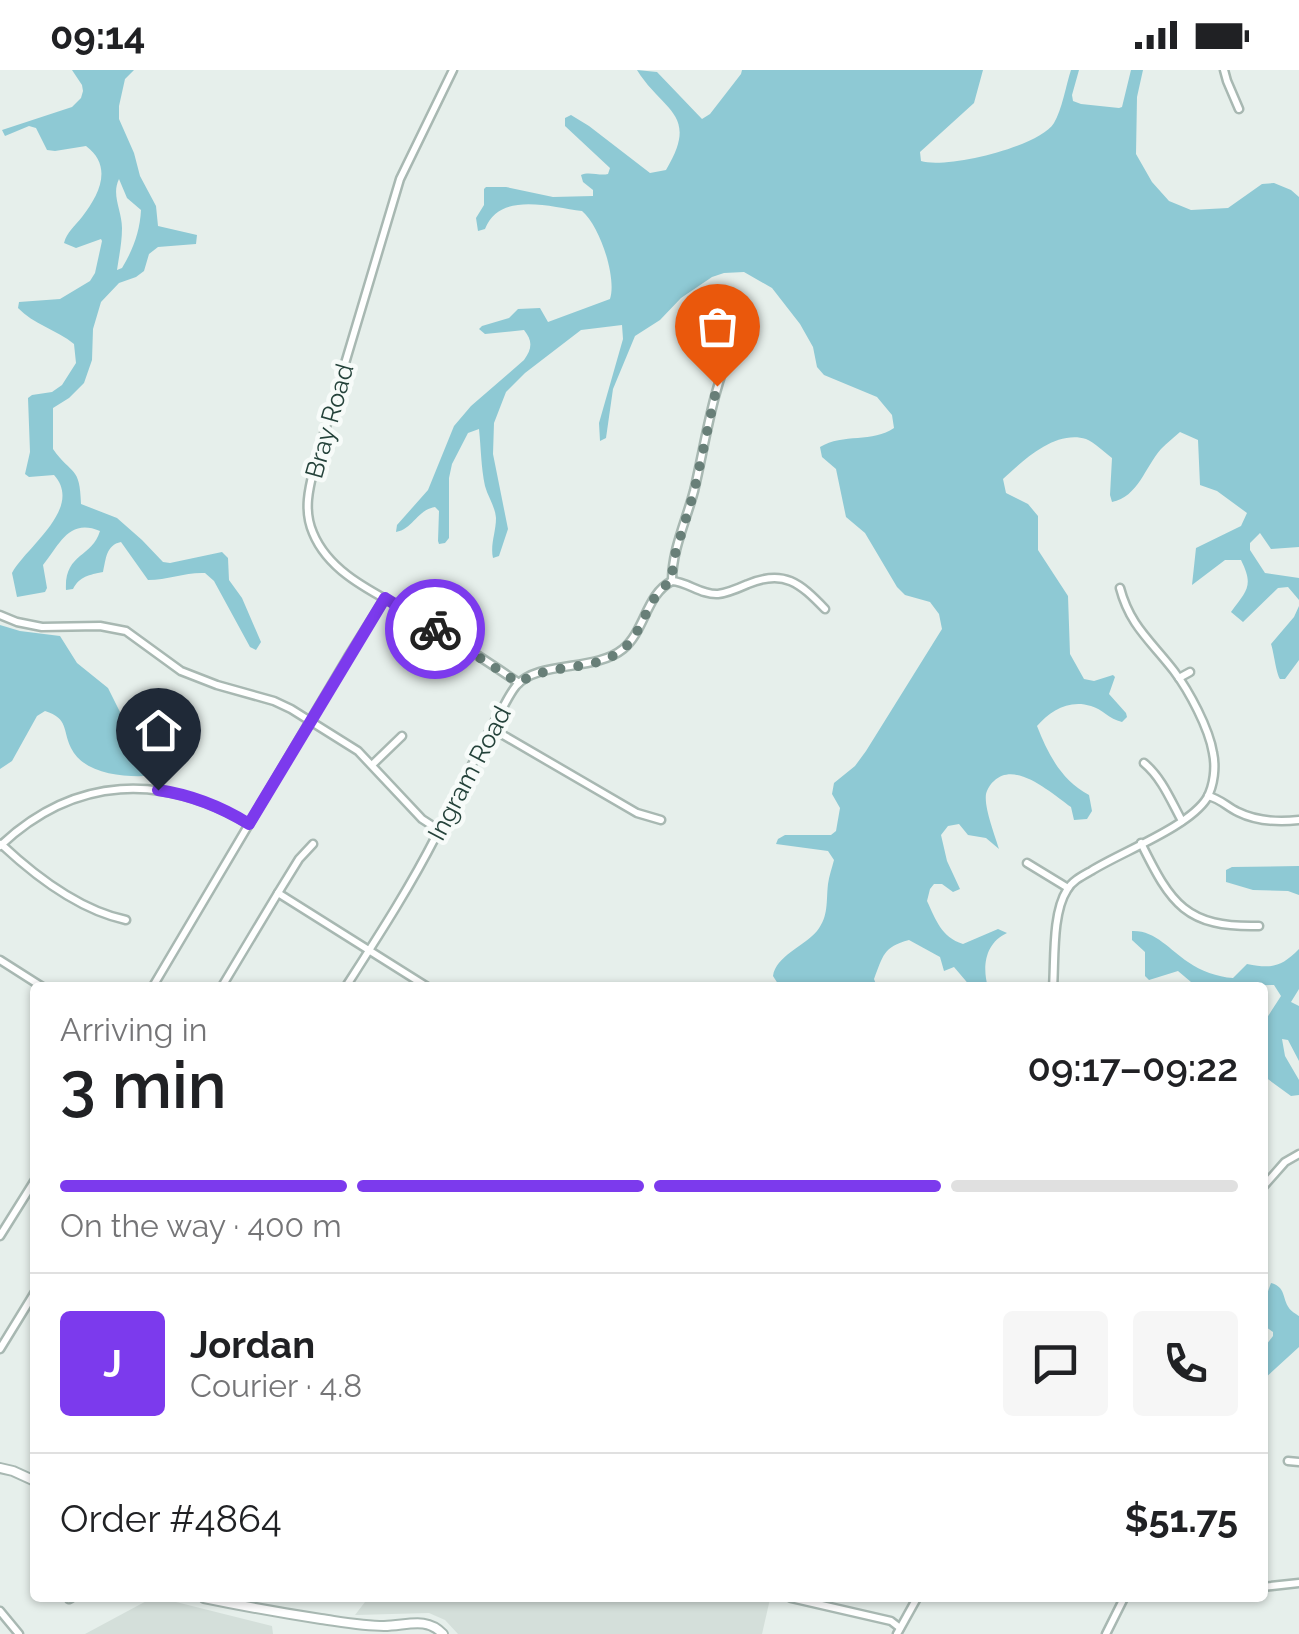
<!DOCTYPE html>
<meta charset="utf-8">
<style>
body{margin:0;font-family:Raleway,sans-serif;background:#f6f6f6;color:#202124;height:100vh;display:flex;flex-direction:column;font-size:38px;white-space:nowrap}
*{box-sizing:border-box;margin:0}
p{font-size:32px;color:#757577}
.icon{flex:none;width:55px;height:55px;fill:none;stroke:currentColor;stroke-width:2;stroke-linecap:round;stroke-linejoin:round}
.map{position:relative;flex:1;overflow:hidden}
.sheet{position:absolute;left:30px;top:912px;width:1238px;height:620px;display:flex;flex-direction:column;background:#fff;border-radius:10px;box-shadow:0 2px 8px #0004}
.sheet>*{flex:none}
.pin{position:absolute;display:grid;place-items:center;width:85px;height:85px;color:#fff;margin:-102px -42px;border-radius:50% 50% 50% 0;rotate:-45deg;box-shadow:0 0 10px #0007}
.pin .icon{rotate:45deg}
.courier{position:absolute;display:grid;place-items:center;width:100px;height:100px;margin:-50px;border:8px solid #7c3aed;border-radius:50%;background:#fff;color:#222;box-shadow:0 2px 12px #0007}
.headline em{font-style:normal;font-weight:600}
.headline div{display:flex;flex-direction:column-reverse}
.headline{display:flex;align-items:center;justify-content:space-between;height:170px;padding:0 30px}
h1{font-size:65px;font-weight:600;line-height:75px}
.bar{display:grid;grid-template-columns:repeat(4,1fr);gap:15px 10px;align-content:center;height:120px;padding:0 30px}
.bar i{height:12px;border-radius:8px;background:#e0e0e0}
.bar .on{background:#7c3aed}
.bar p{grid-column:span 4}
.line{display:flex;align-items:center;gap:25px;padding:0 30px;border-top:2px solid #e0e0e0}
.line div{flex:1}
.round{display:grid;place-items:center;flex:none;width:105px;height:105px;border-radius:10px;background:#f6f6f6}
.status{display:flex;justify-content:space-between;align-items:center;height:70px;padding:0 50px;background:#fff;direction:ltr}
.status svg{height:28px;fill:currentColor}
.map>svg:first-child{display:block}
.built{fill:#d4dfda}
.water{fill:#8ec9d4;fill-rule:evenodd}
.lines{fill:none;stroke-linecap:round;stroke-linejoin:round}
.minor-casing{stroke:#a8b8b2;stroke-width:11}
.tertiary-casing{stroke:#a8b8b2;stroke-width:12}
.minor{stroke:#fff;stroke-width:6}
.tertiary{stroke:#fff;stroke-width:8}
.done{stroke:#687f78;stroke-width:10;stroke-dasharray:0 18}
.route{stroke:#7c3aed;stroke-width:12}
.labels{text-anchor:middle;stroke-width:9;stroke-linejoin:round;paint-order:stroke}
.street-label{font-size:25px;fill:#24423a;stroke:#f7fbf9}
</style>
<div class="status"><b>09:14</b><svg viewBox="0 0 49 12"><path d="M0 12V9h3v3zM5 12V6h3v6zM10 12V3h3v9zM15 12V0h3v12zM26 1h20v11H26zM47 4h2v5h-2z"/></svg></div>
<div class="map">
<svg width="1299" height="1564" viewBox="0 0 1299 1564">
<rect width="100%" height="100%" fill="#e6efeb"/>
<g class="built">
<polygon points="152,1528 160,1528 272,1556 273,1564 85,1564"/>
<polygon points="368,1528 769,1528 770,1529 762,1564 458,1564 445,1550 429,1543 355,1545"/>
</g>
<g class="water">
<path d="M72,0H134L125,9L119,36V49L134,83L140,106L156,136L158,156L197,165L196,174L158,177L149,184L144,201L136,207L119,213L101,232L93,259L92,290L84,313L69,328L53,338V379C72,406 80,395 81,434L117,448L142,470L163,492L170,493L222,482L228,488L229,510L242,528L261,572L256,580L250,577L214,511L205,503C186,502 168,510 148,510L121,472C106,475 106,489 103,502C89,505 80,506 73,519L66,520C64,483 92,488 100,461C69,448 60,474 43,495L47,518L45,522L17,527L12,503C26,477 84,438 54,405L29,407L25,404L30,382L28,328L32,325L52,322L62,315L76,293L74,274C57,260 33,254 18,238L19,232L60,229L90,211L95,203L102,171L101,169L76,178L64,173C67,162 75,156 82,147C100,124 113,96 86,76L55,81L47,80L36,58L29,56L5,66L2,60L72,37L81,28L83,21L82,15ZM119,109L127,128L141,140C140,161 133,180 122,198L117,200C119,186 122,173 122,158C122,141 111,125 119,109Z"/>
<path d="M637,0L657,2L702,49L710,44L741,4L742,0H983L974,33L920,82L921,91C946,99 1039,77 1054,53C1062,40 1066,15 1071,0H1079L1072,25L1073,31L1081,34L1119,38L1122,37L1131,0H1143L1137,27L1136,84L1152,112L1169,131L1191,140L1228,138L1262,114L1274,113L1291,120L1299,127V477L1271,479L1260,463L1250,473V480L1265,503L1299,508V530L1288,517L1278,518L1243,552L1231,542C1247,520 1254,516 1241,490H1225L1192,515L1196,478L1241,456L1247,443L1217,421L1200,415L1198,370L1180,362C1174,367 1167,373 1161,379C1145,397 1138,427 1112,432L1110,425L1112,388C1105,383 1094,372 1086,369C1055,360 1024,390 1003,409L1006,423L1028,434L1038,446V480L1068,526L1070,584L1084,609L1094,611L1113,605L1115,607L1109,624L1126,643L1127,647L1122,652C1109,649 1102,639 1091,636C1069,629 1050,641 1037,656C1048,684 1061,710 1089,725L1092,741L1087,749L1074,750L1071,737C1052,724 1016,690 994,711C990,714 987,720 986,724C984,738 995,765 999,779L986,768L968,765L959,754L948,756L941,765L947,791L960,819L953,822L942,814H934L930,819L927,831C936,850 941,867 963,874L998,859L1007,863C985,873 982,897 988,917H971L954,897L944,901L940,887L909,870C883,877 883,886 874,909L877,917H780L773,906C776,886 803,877 817,861C829,846 826,831 828,814C829,806 832,798 834,790L828,781L776,774L778,769L785,765H831L836,761L840,738L832,724L834,713L855,696L866,681L942,559L939,544L930,532L905,525L897,517L865,463L846,447L836,399L822,387L820,377C843,363 873,373 894,358L892,345L877,327L824,305L817,297L813,277L800,254L772,218L744,202L724,203L712,207L681,228L660,250L635,266L613,319L606,368L600,371L599,353L623,269L622,255L581,260L525,303L506,322L494,353L493,384L508,459L499,486L493,488C490,475 496,462 496,448C495,436 488,427 485,416C481,397 481,378 479,359L468,363L452,394L449,408V468L445,473L439,474L438,471L439,441L435,437C417,440 413,459 396,462L397,455L428,420L454,356L471,336L524,290C532,279 533,271 524,260L485,264L479,259L482,256L509,248L518,239L540,238L548,252L610,229C617,208 600,156 582,141C550,137 500,121 485,159L478,161L476,148L484,135V119L486,117H506L553,127L593,126V120L583,112L581,105C589,101 599,106 608,104L610,98L565,56V48L571,45L589,56L650,103L666,100C700,43 663,42 637,0Z"/>
<path d="M1299,536V590L1285,609H1280C1276,603 1274,583 1271,574L1294,547Z"/>
<path d="M0,555L20,561L60,566L77,593L108,618L121,644V659L126,675L158,696L159,705C132,708 85,707 71,678C62,659 69,649 45,641L37,646L12,691L0,699Z"/>
<polygon points="1299,796 1299,825 1288,821 1253,820 1226,812 1226,800 1232,797"/>
<path d="M1132,861C1155,860 1170,880 1188,892C1201,901 1217,907 1233,908L1247,894C1272,899 1281,897 1299,879V919L1291,932L1299,936V991L1288,970L1282,969L1285,986L1299,1010V1025L1291,1026L1265,1007L1263,1008V954L1281,926L1274,915L1193,917L1191,912L1178,901L1149,910L1145,906V882L1132,870Z"/>
<path d="M1271,1213C1286,1217 1282,1228 1289,1238C1290,1240 1297,1245 1299,1246V1277L1263,1310V1279L1273,1266V1262L1263,1255V1235Z"/>
</g>
<g class="lines">
<defs>
<g id="minor">
<path d="M453,0L400,109L315,394C309,418 303,440 313,463C331,507 383,526 421,549C454,570 487,591 519,613"/>
<polyline points="1224,0 1227,11 1239,39"/>
<path d="M672,511C672,480 686,451 694,421C706,370 712,320 734,272"/>
<path d="M672,511C688,512 701,525 718,524C728,523 739,518 748,514C784,499 800,513 825,539"/>
<polyline points="0,545 17,552 42,557 100,556 126,561 181,601 217,615 274,631 291,639 358,681 422,749 439,760"/>
<polyline points="1179,608 1190,602"/>
<polyline points="491,658 637,743 661,750"/>
<path d="M1144,693C1162,708 1171,731 1182,751"/>
<polyline points="372,695 402,666"/>
<path d="M1208,726C1221,729 1227,737 1238,742C1256,751 1280,752 1299,750"/>
<path d="M1141,773C1171,834 1186,858 1259,856"/>
<path d="M1,774C35,806 79,840 126,850"/>
<path d="M0,776C75,705 163,703 249,754"/>
<polyline points="1027,793 1068,818"/>
<polyline points="278,823 429,918"/>
<polyline points="0,890 44,918"/>
<polyline points="152,918 348,587 385,528"/>
<polyline points="221,918 278,823 299,789 313,774"/>
<path d="M345,918C377,868 409,819 436,766C456,727 475,687 496,649C503,639 508,626 516,616C538,590 595,602 623,579C645,561 646,524 672,511"/>
<path d="M1053,918C1055,890 1052,843 1067,820C1072,811 1082,806 1091,801C1121,782 1189,757 1207,728C1214,715 1216,697 1213,683C1209,658 1189,621 1174,601C1151,571 1130,556 1120,518"/>
<polyline points="1262,1118 1285,1092 1299,1084"/>
<polyline points="0,1166 35,1110"/>
<polyline points="0,1279 35,1222"/>
<polyline points="1288,1391 1299,1392"/>
<polyline points="1262,1517 1299,1513"/>
<polyline points="791,1528 891,1551 900,1558"/>
<polyline points="69,1529 71,1528"/>
<polyline points="0,1541 19,1564"/>
<polyline points="897,1564 917,1528"/>
<polyline points="1106,1564 1124,1528"/>
</g>
<g id="tertiary">
<polyline points="0,1398 13,1401 35,1411"/>
<path d="M204,1528C243,1536 282,1543 321,1549C342,1552 363,1556 384,1556C406,1556 426,1546 443,1564"/>
</g>
</defs>
<use href="#minor" class="minor-casing"/>
<use href="#tertiary" class="tertiary-casing"/>
<use href="#minor" class="minor"/>
<use href="#tertiary" class="tertiary"/>
</g>
<g class="lines">
<path class="done" d="M435,559L519,613C549,592 593,603 622,580C645,562 646,525 672,511L673,491L694,422L717,316"/>
<path class="route" d="M158,720C192,725 220,736 249,754L385,528L435,559"/>
</g>
<g class="labels">
<g class="street-label">
<text transform="translate(329 351) rotate(-74)" y="9">Bray Road</text>
<text transform="translate(469 703) rotate(-62)" y="9">Ingram Road</text>
</g>
</g>
</svg>
<div class="pin" style="left:717px;top:316px;background:#ea580c"><svg class="icon" aria-label="bag" viewBox="0 0 24 24"><path d="M5 8h14l-1 12H6zM9 8a3 3 0 0 1 6 0"/></svg></div>
<div class="pin" style="left:158px;top:720px;background:#1f2937"><svg class="icon" aria-label="home" viewBox="0 0 24 24"><path d="M3 11l9-7 9 7M6 9v11h12V9"/></svg></div>
<div class="courier" style="left:435px;top:559px"><svg class="icon" aria-label="bike" viewBox="0 0 24 24"><circle cx="6" cy="16" r="4"/><circle cx="18" cy="16" r="4"/><path d="M6 16l4-8h5l3 8M10 8l3 8H6M13 5h3"/></svg></div>
<section class="sheet">
<div class="headline"><div><h1>3 min</h1><p>Arriving in</p></div><em>09:17–09:22</em></div>
<div class="bar"><i class="on"></i><i class="on"></i><i class="on"></i><i></i><p>On the way · 400 m</p></div>
<div class="line" style="height:180px"><b class="round" style="background:#7c3aed;color:#fff">J</b><div><b>Jordan</b><p>Courier · 4.8</p></div><a class="round"><svg class="icon" aria-label="chat" viewBox="0 0 24 24"><path d="M4 5h16v11H9l-5 4z"/></svg></a><a class="round"><svg class="icon" aria-label="phone" viewBox="0 0 24 24"><path d="M5 4h4l2 5-3 2q2 4 5 5l2-3 5 2v4C11 20 4 13 5 4z"/></svg></a></div>
<div class="line" style="height:130px"><div>Order #4864</div><b>$51.75</b></div>
</section>
</div>
